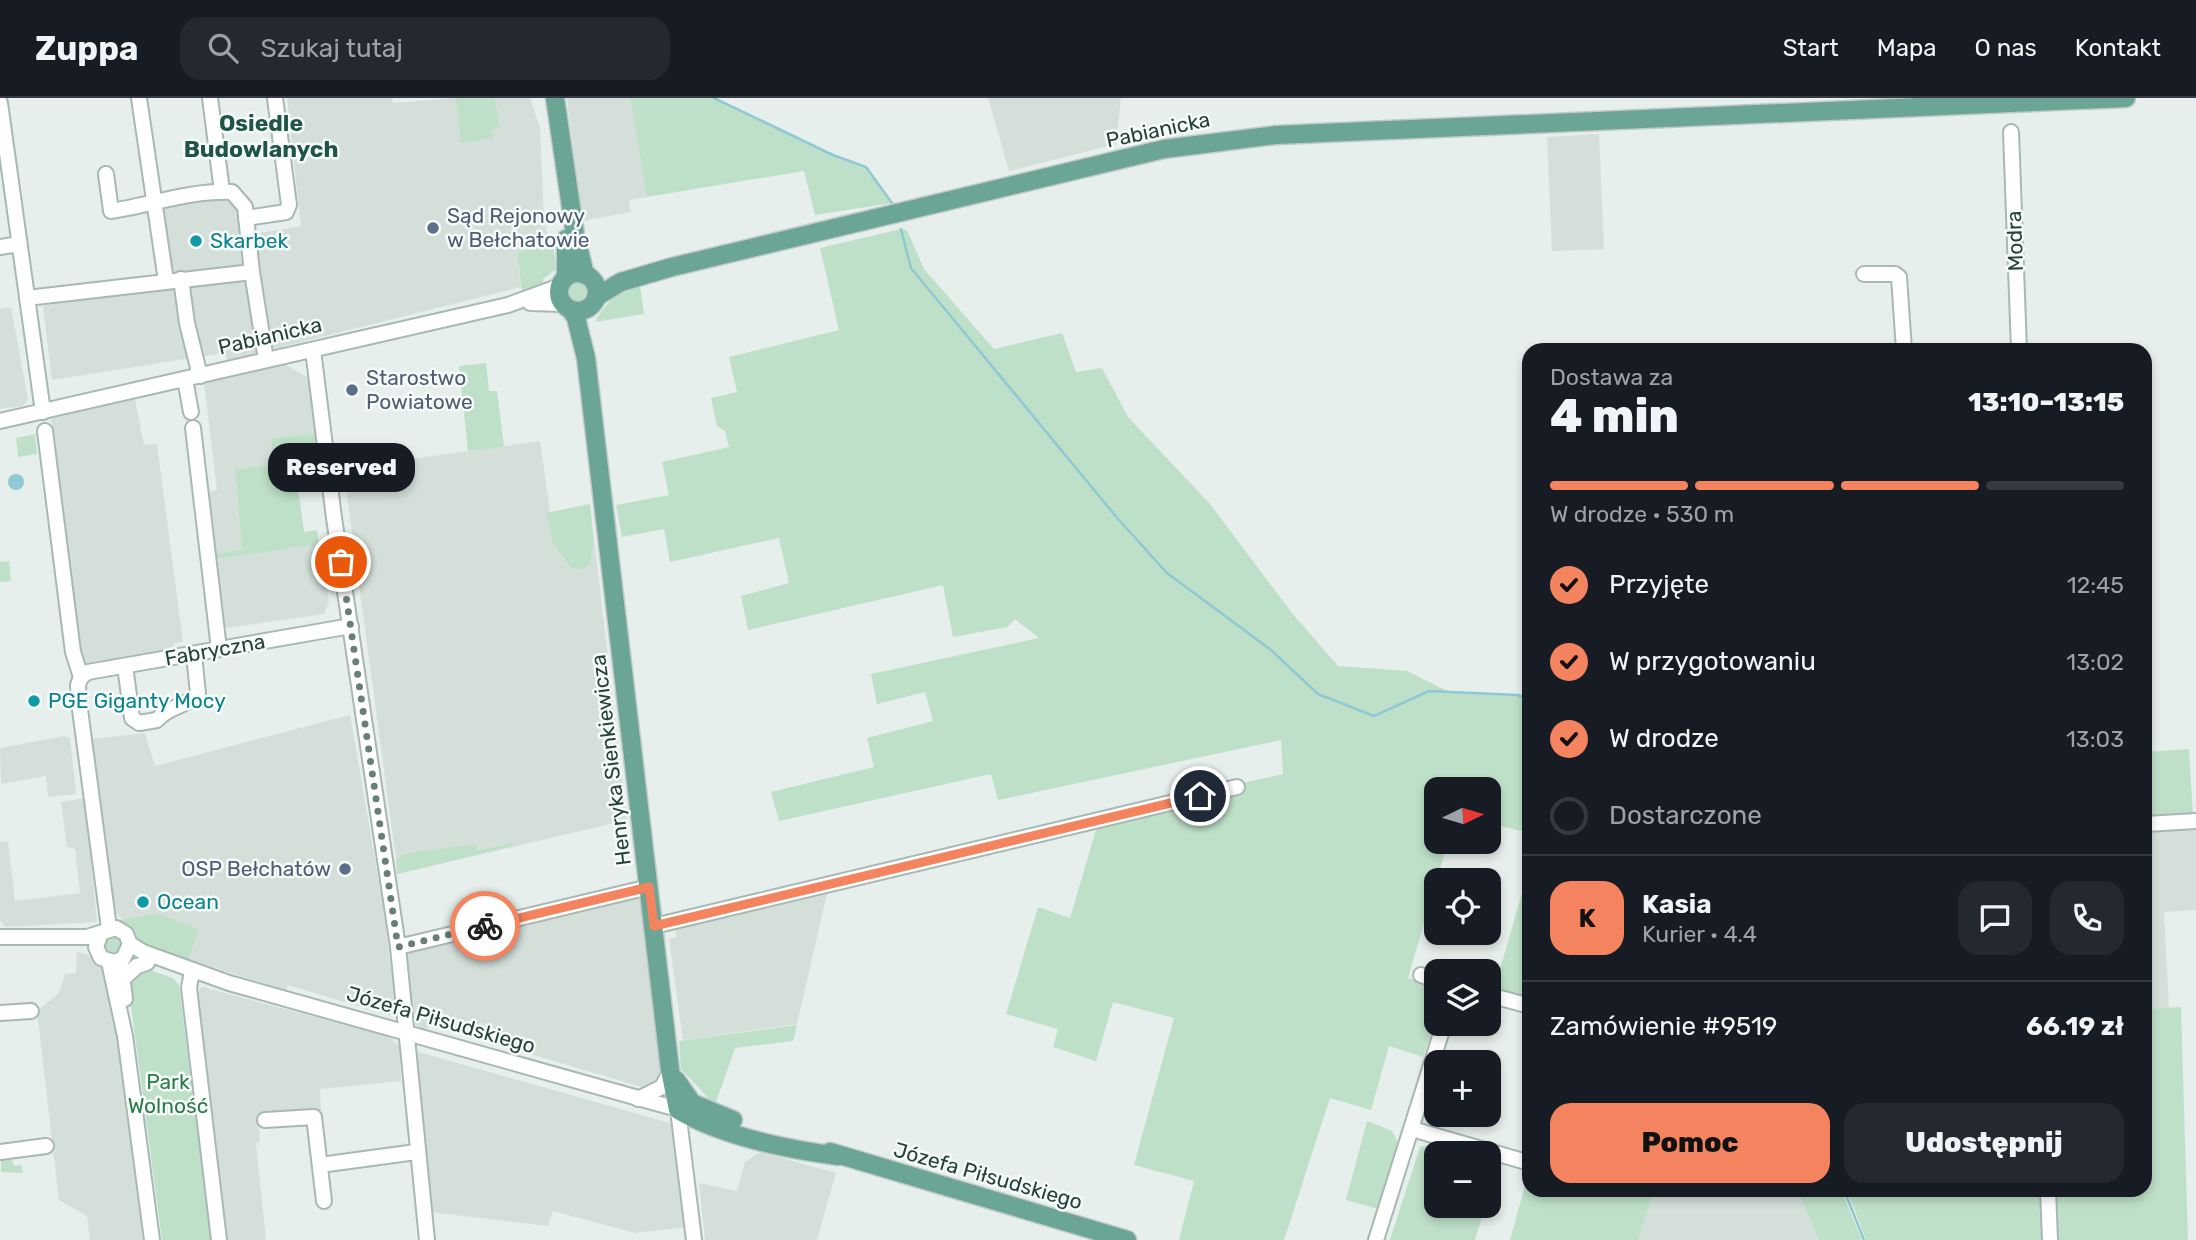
<!DOCTYPE html>
<html lang="pl">
<meta charset="utf-8">
<style>
body{margin:0;font-family:Rubik,sans-serif;background:#242831;color:#f1f3f6;height:100vh;display:flex;flex-direction:column;font-size:26px;white-space:nowrap}
*{box-sizing:border-box;margin:0}
p{font-size:23px;color:#9ea1a6}
.icon{flex:none;width:38px;height:38px;fill:none;stroke:currentColor;stroke-width:2;stroke-linecap:round;stroke-linejoin:round}
.map{position:relative;flex:1;overflow:hidden}
.sheet{position:absolute;left:1522px;top:245px;width:630px;height:854px;display:flex;flex-direction:column;background:#171b24;border-radius:21px;box-shadow:0 4px 10px #0003}
.sheet>*{flex:none}
.needle{width:46px;rotate:85deg}
.controls{position:absolute;left:1424px;top:679px;display:grid;gap:14px}
.controls a{display:grid;place-items:center;width:77px;height:77px;border-radius:14px;background:#171b24;box-shadow:0 4px 10px #0003;font-size:35px}
.pin{position:absolute;display:grid;place-items:center;width:60px;height:60px;color:#fff;margin:-30px;border:4px solid #fff;border-radius:50%;box-shadow:0 2px 7px #0007}
.courier{position:absolute;display:grid;place-items:center;width:70px;height:70px;margin:-35px;border:5px solid #f4845f;border-radius:50%;background:#fff;color:#222;box-shadow:0 2px 9px #0007}
.bubble{position:absolute;height:49px;border-radius:21px;background:#171b24;box-shadow:0 4px 10px #0003;font-size:23px;font-weight:800;line-height:49px;text-align:center}
.headline em{font-style:normal;font-weight:800}
.headline div{display:flex;flex-direction:column-reverse}
.headline{display:flex;align-items:center;justify-content:space-between;height:119px;padding:0 28px}
h1{font-size:46px;font-weight:800;line-height:52px}
.bar{display:grid;grid-template-columns:repeat(4,1fr);gap:10px 7px;align-content:center;height:84px;padding:0 28px}
.bar i{height:9px;border-radius:5px;background:#363941}
.bar .current{background:#f4845f}
.bar p{grid-column:span 4}
.line{display:flex;align-items:center;gap:18px;padding:0 28px;border-top:2px solid #363941}
.line div{flex:1}
.round{display:grid;place-items:center;flex:none;width:74px;height:74px;border-radius:21px;background:#242831}
ol{padding:0 28px;list-style:none}
li{display:flex;align-items:center;gap:21px;height:77px}
li p{margin-inline-start:auto}
li .icon{padding:7px;border-radius:50%;background:#f4845f;color:#111;stroke-width:4}
li:last-child{color:#9ea1a6}
li i{width:38px;height:38px;border:4px solid #363941;border-radius:50%}
.button{display:flex;gap:14px;margin-top:auto;padding:14px 28px}
.button a{flex:1;height:80px;border-radius:21px;background:#f4845f;color:#111;font-size:28px;font-weight:800;line-height:80px;text-align:center}
.button a+a{background:#242831;color:#f1f3f6}
header{display:flex;align-items:center;gap:42px;box-sizing:border-box;height:98px;padding:0 35px;background:#171b24;border-bottom:2px solid #363941}
header strong{font-size:33px}
nav{display:flex;gap:38px;margin-inline-start:auto;font-size:24px}
.search{width:490px;height:63px;background:#242831;display:flex;align-items:center;gap:18px;box-sizing:border-box;padding:0 24px;border-radius:21px;color:#9ea1a6;font-size:26px}
.map>svg:first-child{display:block}
.built{fill:#d4dfda}
.green{fill:#bfe0c8}
.water{fill:#8ec9d4}
.lines{fill:none;stroke-linecap:round;stroke-linejoin:round}
.stream{stroke:#8ec9d4;stroke-width:2.5}
.minor-casing{stroke:#a8b8b2;stroke-width:18}
.major-casing{stroke:#c2cac8;stroke-width:21}
.minor{stroke:#fff;stroke-width:14}
.major{stroke:#6aa596;stroke-width:18}
.done{stroke:#687f78;stroke-width:7;stroke-dasharray:0 12.6}
.route{stroke:#f4845f;stroke-width:9}
.service-dot{fill:#5c6f8a;stroke:#f7fbf9;stroke-width:2.5}
.culture-dot{fill:#0f9aa8;stroke:#f7fbf9;stroke-width:2.5}
.labels{text-anchor:middle;stroke-width:5;stroke-linejoin:round;paint-order:stroke}
.street-label{font-size:21px;fill:#24423a;stroke:#f7fbf9}
.service-label{font-size:21px;fill:#4e5e75;stroke:#f7fbf9;text-anchor:start}
.culture-label{font-size:21px;fill:#0d838f;stroke:#f7fbf9;text-anchor:start}
.park-label{font-size:21px;fill:#2d7a4b;stroke:#f7fbf9}
.neighbourhood-label{font-size:23px;font-weight:bold;fill:#1f5548;stroke:#f7fbf9}
</style>
<header>
<strong>Zuppa</strong>
<div class="search"><svg class="icon" aria-label="search" viewBox="0 0 24 24"><circle cx="10" cy="10" r="6"/><path d="M15 15l6 6"/></svg>Szukaj tutaj</div>
<nav><a>Start</a><a>Mapa</a><a>O nas</a><a>Kontakt</a></nav>
</header>
<div class="map">
<svg width="2196" height="1142" viewBox="0 0 2196 1142">
<rect width="100%" height="100%" fill="#e6efeb"/>
<g class="built">
<polygon points="287,0 392,0 393,5 456,0 462,45 499,30 495,0 530,0 540,30 544,120 549,143 517,155 521,189 273,251 255,136 301,128"/>
<polygon points="567,0 630,0 647,99 629,102 631,114 582,123"/>
<polygon points="988,0 1121,0 1116,46 1009,73"/>
<polygon points="1599,36 1604,151 1552,153 1547,39"/>
<polygon points="224,100 236,104 241,116 258,255 228,262 224,255 52,282 43,208 171,187 161,108"/>
<polygon points="11,209 28,302 22,308 0,311 0,211"/>
<polygon points="284,266 309,280 315,336 271,340 274,367 235,371 242,452 210,456 203,395 217,392 204,284"/>
<polygon points="135,301 144,347 157,346 183,544 175,545 172,552 87,566 80,555 51,321"/>
<polygon points="540,343 550,414 590,406 627,722 398,776 344,375 383,372 383,365"/>
<polygon points="319,446 329,504 324,516 220,531 211,462"/>
<polygon points="350,617 383,808 396,910 393,916 387,917 288,887 286,893 143,846 113,811 92,641 145,635 155,668"/>
<polygon points="64,638 70,640 76,696 48,699 46,678 1,686 0,650"/>
<polygon points="85,700 97,824 6,829 0,823 0,744 8,743 15,803 80,795 75,751 67,749 61,704"/>
<polygon points="2196,730 2196,812 2164,814 2169,910 2146,911 2146,733"/>
<polygon points="827,796 797,926 683,942 669,841 677,839 675,831"/>
<polygon points="641,798 660,955 660,976 654,988 645,990 435,928 423,931 411,923 405,859 408,854"/>
<polygon points="77,854 87,856 104,871 112,901 143,1142 90,1142 87,1118 59,1102 37,913 59,895 65,876 76,875"/>
<polygon points="203,889 389,939 399,948 401,983 320,991 321,1015 258,1019 260,1044 256,1045 266,1142 228,1142 198,898 200,890"/>
<polygon points="415,953 670,1025 674,1029 687,1129 635,1135 553,1113 548,1128 429,1114"/>
<polygon points="760,1054 836,1075 817,1142 705,1142 699,1085 737,1093 745,1064"/>
<polygon points="1654,1092 1797,1092 1819,1142 1638,1142"/>
</g>
<g class="green">
<polygon points="456,0 495,0 500,30 492,32 493,40 461,45"/>
<polygon points="630,0 714,0 833,57 866,69 892,105 815,117 804,73 647,99"/>
<path d="M901,131L907,132L924,171L994,251L1062,235L1076,274L1102,270L1128,319L1210,406L1292,515L1338,568L1407,573L1449,594L1518,597L1529,602V735L1489,725V691H1437V744H1448L1408,880L1434,889C1444,911 1430,938 1423,959L1389,948L1371,1012L1330,1000L1284,1142H1179L1194,1083L1134,1067L1174,920L1113,904L1096,963L1053,949L1058,931L1006,916L1038,809L1070,820L1100,718L1283,676L1281,642L998,702L991,676L779,723L771,694L874,669L867,640L933,623L925,594L877,606L871,576L1039,540L1015,521L1007,529L953,539L943,487L748,532L741,498L789,485L779,440L670,464L664,431L622,439L616,407L669,397L662,364L729,349L725,333L717,328L711,300L737,294L729,259L839,232L820,150Z"/>
<polygon points="549,143 553,147 556,171 543,181 543,188 522,193 517,155"/>
<circle cx="578" cy="195" r="11"/>
<path d="M640,188L644,216L595,224C607,202 617,196 640,188Z"/>
<polygon points="486,265 489,293 497,293 504,349 468,353 459,268"/>
<polygon points="41,335 35,338 37,356 18,359 16,340"/>
<polygon points="315,336 316,350 293,353 304,434 317,432 319,446 211,462 210,456 242,452 235,371 273,367 271,340"/>
<polygon points="590,406 593,439 591,465 584,471 571,470 553,445 547,415"/>
<polygon points="9,463 11,483 0,484 0,464"/>
<polygon points="2189,651 2193,718 2146,720 2146,654"/>
<polygon points="512,745 513,748 397,776 396,763 403,756 476,746 478,753"/>
<polygon points="1529,771 1529,902 1494,892"/>
<path d="M159,816L198,831L189,862C174,858 155,856 144,847C134,839 132,829 119,822Z"/>
<polygon points="114,837 124,846 117,857 105,855 102,845"/>
<polygon points="146,871 173,880 179,887 211,1142 162,1142 129,892 135,877"/>
<polygon points="2181,909 2188,1142 1866,1142 1847,1092 2146,1092 2146,911"/>
<polygon points="797,927 793,943 735,950 715,1007 681,971 679,943"/>
<polygon points="1367,1023 1392,1033 1398,1045 1378,1111 1346,1102"/>
<polygon points="1431,1046 1459,1055 1437,1055 1437,1108 1485,1108 1475,1142 1390,1142 1420,1049"/>
<polygon points="11,1059 14,1068 21,1067 23,1075 1,1074 1,1062"/>
<polygon points="1529,1073 1530,1092 1654,1092 1638,1142 1510,1142"/>
<polygon points="1797,1092 1841,1092 1862,1142 1819,1142"/>
</g>
<circle class="water" cx="16" cy="384" r="8"/>
<g class="lines">
<g class="stream">
<polyline points="714,0 833,57 866,69 892,105"/>
<polyline points="901,131 911,170 1118,421 1167,475 1271,552 1318,596 1374,618 1429,593 1518,597 1530,602"/>
<polyline points="1844,1092 1864,1142"/>
</g>
<defs>
<g id="minor">
<polyline points="139,0 166,183"/>
<polyline points="210,0 222,93"/>
<polyline points="0,5 43,314"/>
<polyline points="2011,34 2019,252"/>
<polyline points="246,120 286,114 289,107 275,0"/>
<polyline points="0,149 19,146"/>
<polyline points="252,174 266,262"/>
<polyline points="1864,176 1895,176 1899,179 1904,252"/>
<polyline points="181,181 187,225 200,278"/>
<path d="M27,200L252,174L245,109L232,94C191,92 151,107 111,113L106,76"/>
<polyline points="530,205 563,206"/>
<polyline points="313,252 334,420 398,849 427,1142"/>
<polyline points="185,281 191,314"/>
<polyline points="0,323 508,207 560,188"/>
<polyline points="193,330 219,551"/>
<polyline points="45,333 73,554 81,579"/>
<path d="M125,568L132,620L139,625L157,622C168,608 186,609 198,596L194,556"/>
<polyline points="81,579 88,574 351,528"/>
<polyline points="81,579 78,587 79,604 109,830"/>
<polyline points="2146,726 2196,723"/>
<polyline points="654,828 1237,689"/>
<polyline points="0,839 87,839 116,830 126,836 130,846 123,861 114,864 101,860 96,849 101,835"/>
<polyline points="130,846 143,854 229,885 688,1014"/>
<polyline points="398,849 649,789"/>
<polyline points="120,862 125,901"/>
<polyline points="109,864 125,938 152,1142"/>
<polyline points="192,873 189,890 219,1142"/>
<polyline points="1421,877 1437,882"/>
<polyline points="124,880 137,868 147,865"/>
<polyline points="1489,897 1530,908"/>
<polyline points="0,915 31,913"/>
<polyline points="638,1001 662,989 671,973"/>
<polyline points="678,1012 694,1142"/>
<polyline points="265,1022 314,1019 324,1103"/>
<polyline points="1412,1031 1530,1065"/>
<polyline points="0,1054 46,1048"/>
<polyline points="320,1067 416,1054"/>
<polyline points="2048,1092 2050,1142"/>
<polyline points="1376,1142 1444,926"/>
</g>
<g id="major">
<polyline points="555,0 575,136 585,177"/>
<polyline points="566,141 566,179"/>
<circle cx="578" cy="194" r="19"/>
<polyline points="596,199 621,184 672,169 1164,51 1276,37 2126,0"/>
<path d="M571,212L576,220L586,260L670,972L678,1012C724,1039 785,1051 838,1058"/>
<polyline points="676,982 692,1005 733,1022"/>
<polyline points="830,1054 1127,1142"/>
</g>
</defs>
<use href="#minor" class="minor-casing"/>
<use href="#major" class="major-casing"/>
<use href="#minor" class="minor"/>
<use href="#major" class="major"/>
</g>
<g class="lines">
<polyline class="done" points="341,464 398,849 485,828"/>
<polyline class="route" points="485,828 649,789 654,828 1200,698"/>
</g>
<g class="service-dot">
<circle cx="433" cy="130" r="7"/>
<circle cx="352" cy="292" r="7"/>
<circle cx="345" cy="771" r="7"/>
</g>
<g class="culture-dot">
<circle cx="196" cy="143" r="7"/>
<circle cx="34" cy="603" r="7"/>
<circle cx="143" cy="804" r="7"/>
</g>
<g class="labels">
<g class="street-label">
<text transform="translate(1158 32) rotate(-12)" y="7">Pabianicka</text>
<text transform="translate(2015 143) rotate(-92)" y="7">Modra</text>
<text transform="translate(270 238) rotate(-13)" y="7">Pabianicka</text>
<text transform="translate(215 552) rotate(-10)" y="7">Fabryczna</text>
<text transform="translate(611 662) rotate(-97)" y="7">Henryka Sienkiewicza</text>
<text transform="translate(441 922) rotate(16)" y="7">Józefa Piłsudskiego</text>
<text transform="translate(988 1078) rotate(16)" y="7">Józefa Piłsudskiego</text>
</g>
<g class="service-label">
<text x="447" y="125">Sąd Rejonowy<tspan x="447" dy="24">w Bełchatowie</tspan></text>
<text x="366" y="287">Starostwo<tspan x="366" dy="24">Powiatowe</tspan></text>
<text x="331" y="778" text-anchor="end">OSP Bełchatów</text>
</g>
<g class="culture-label">
<text x="210" y="150">Skarbek</text>
<text x="48" y="610">PGE Giganty Mocy</text>
<text x="157" y="811">Ocean</text>
</g>
<g class="park-label">
<text x="168" y="991">Park<tspan x="168" dy="24">Wolność</tspan></text>
</g>
<g class="neighbourhood-label">
<text x="261" y="33">Osiedle<tspan x="261" dy="26">Budowlanych</tspan></text>
</g>
</g>
</svg>
<div class="controls">
<a><svg class="needle" viewBox="-14 -14 28 28"><path d="M0-13l5 13h-10z" fill="#e53935"/><path d="M0 13l5-13h-10z" fill="#9ea1a6"/></svg></a>
<a><svg class="icon" aria-label="locate" viewBox="0 0 24 24"><circle cx="12" cy="12" r="6"/><path d="M12 2v4M12 18v4M2 12h4M18 12h4"/></svg></a>
<a><svg class="icon" aria-label="layers" viewBox="0 0 24 24"><path d="M12 4l9 5-9 5-9-5zM3 14l9 5 9-5"/></svg></a>
<a>+</a>
<a>−</a>
</div>
<div class="pin" style="left:341px;top:464px;background:#ea580c"><svg class="icon" aria-label="bag" viewBox="0 0 24 24"><path d="M5 8h14l-1 12H6zM9 8a3 3 0 0 1 6 0"/></svg></div>
<div class="pin" style="left:1200px;top:698px;background:#1f2937"><svg class="icon" aria-label="home" viewBox="0 0 24 24"><path d="M3 11l9-7 9 7M6 9v11h12V9"/></svg></div>
<div class="courier" style="left:485px;top:828px"><svg class="icon" aria-label="bike" viewBox="0 0 24 24"><circle cx="6" cy="16" r="4"/><circle cx="18" cy="16" r="4"/><path d="M6 16l4-8h5l3 8M10 8l3 8H6M13 5h3"/></svg></div>
<div class="bubble" style="left:268px;top:345px;width:147px">Reserved</div>
<section class="sheet">
<div class="headline"><div><h1>4 min</h1><p>Dostawa za</p></div><em>13:10–13:15</em></div>
<div class="bar"><i class="current"></i><i class="current"></i><i class="current"></i><i></i><p>W drodze · 530 m</p></div>
<ol>
<li><svg class="icon" aria-label="check" viewBox="0 0 24 24"><path d="M5 12l5 5 9-10"/></svg>Przyjęte<p>12:45</p></li>
<li><svg class="icon" aria-label="check" viewBox="0 0 24 24"><path d="M5 12l5 5 9-10"/></svg>W przygotowaniu<p>13:02</p></li>
<li><svg class="icon" aria-label="check" viewBox="0 0 24 24"><path d="M5 12l5 5 9-10"/></svg>W drodze<p>13:03</p></li>
<li><i></i>Dostarczone</li>
</ol>
<div class="line" style="height:126px"><b class="round" style="background:#f4845f;color:#111">K</b><div><b>Kasia</b><p>Kurier · 4.4</p></div><a class="round"><svg class="icon" aria-label="chat" viewBox="0 0 24 24"><path d="M4 5h16v11H9l-5 4z"/></svg></a><a class="round"><svg class="icon" aria-label="phone" viewBox="0 0 24 24"><path d="M5 4h4l2 5-3 2q2 4 5 5l2-3 5 2v4C11 20 4 13 5 4z"/></svg></a></div>
<div class="line" style="height:91px"><div>Zamówienie #9519</div><b>66.19 zł</b></div>
<div class="button"><a>Pomoc</a><a>Udostępnij</a></div>
</section>
</div>
